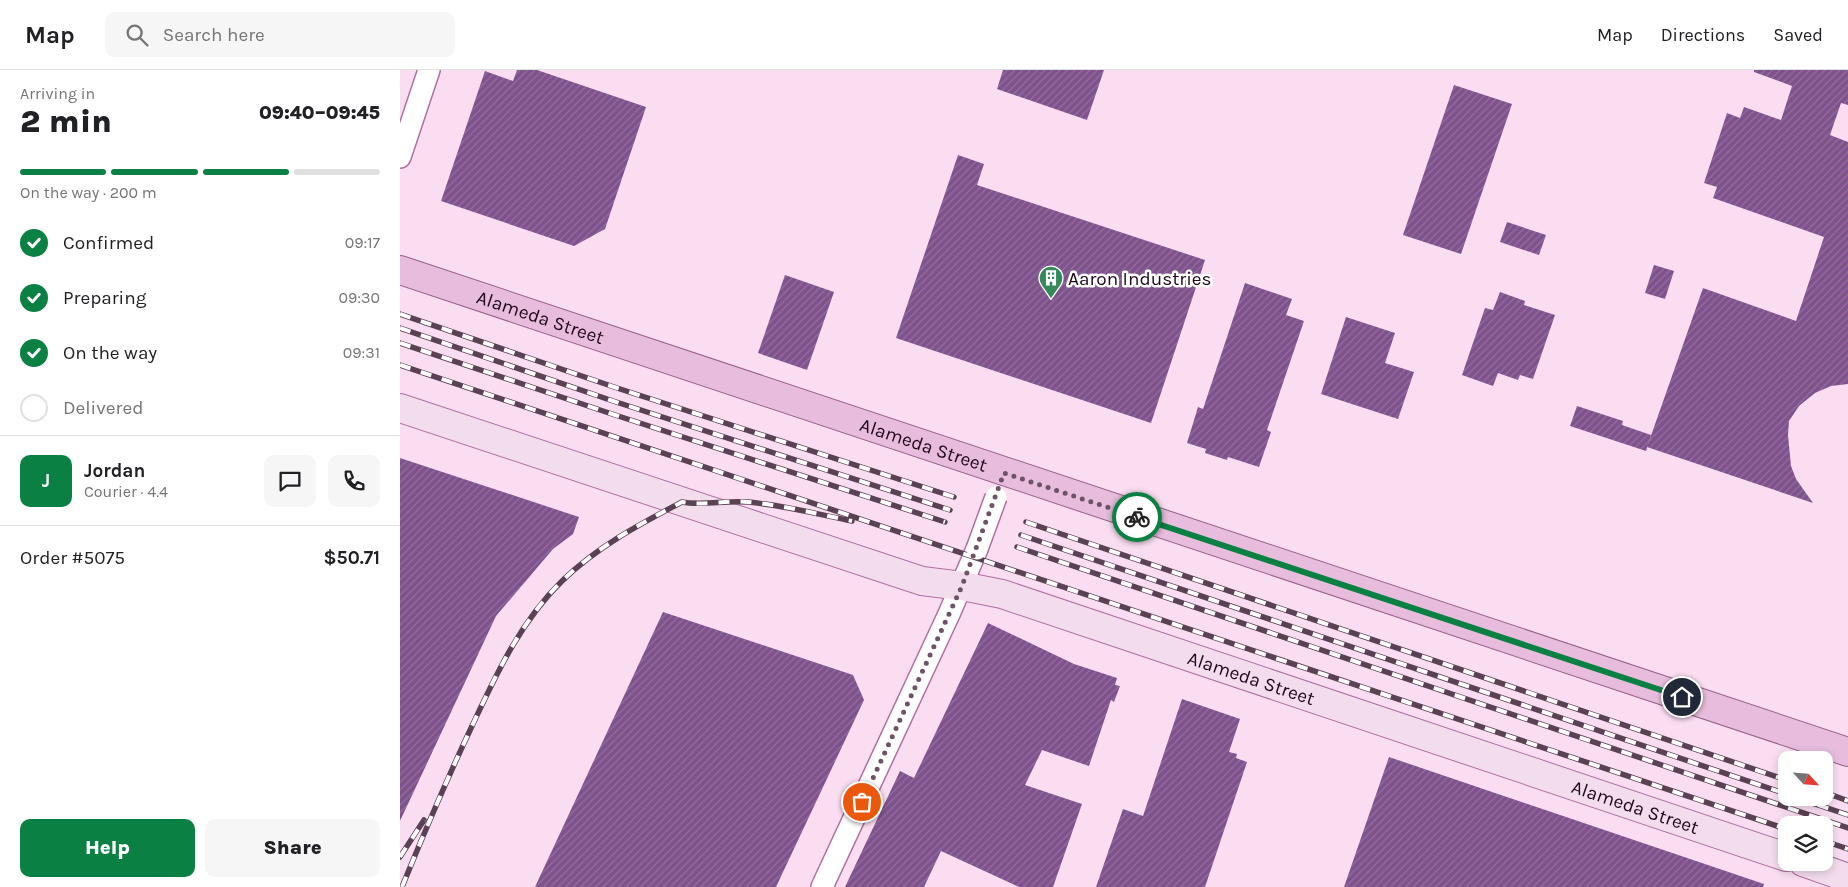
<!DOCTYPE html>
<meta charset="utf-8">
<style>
body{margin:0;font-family:Karla,sans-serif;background:#f6f6f6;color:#202124;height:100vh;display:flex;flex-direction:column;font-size:19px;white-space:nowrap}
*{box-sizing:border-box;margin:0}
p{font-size:16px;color:#757577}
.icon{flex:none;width:28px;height:28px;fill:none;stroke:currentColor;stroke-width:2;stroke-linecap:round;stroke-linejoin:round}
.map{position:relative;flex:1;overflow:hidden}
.sheet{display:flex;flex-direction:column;background:#fff;width:400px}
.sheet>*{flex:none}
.needle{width:32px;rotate:116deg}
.controls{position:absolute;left:1378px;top:681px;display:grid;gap:10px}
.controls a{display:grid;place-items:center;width:55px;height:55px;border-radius:10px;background:#fff;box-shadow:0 2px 8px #0003;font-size:25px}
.pin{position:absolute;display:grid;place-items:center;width:42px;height:42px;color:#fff;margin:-21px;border:2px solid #fff;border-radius:50%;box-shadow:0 1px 5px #0007}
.courier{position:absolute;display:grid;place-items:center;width:50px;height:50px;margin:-25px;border:4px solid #0b8043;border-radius:50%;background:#fff;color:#222;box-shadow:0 1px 6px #0007}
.head em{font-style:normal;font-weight:800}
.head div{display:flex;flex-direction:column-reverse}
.head{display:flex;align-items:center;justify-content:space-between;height:85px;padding:0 20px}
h1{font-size:32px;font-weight:800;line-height:38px}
.bar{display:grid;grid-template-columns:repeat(4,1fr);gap:8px 5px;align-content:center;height:60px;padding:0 20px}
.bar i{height:6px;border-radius:4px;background:#e0e0e0}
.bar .current{background:#0b8043}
.bar p{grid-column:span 4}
.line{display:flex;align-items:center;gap:12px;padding:0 20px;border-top:1px solid #e0e0e0}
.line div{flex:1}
.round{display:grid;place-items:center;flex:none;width:52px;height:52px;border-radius:10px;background:#f6f6f6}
ol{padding:0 20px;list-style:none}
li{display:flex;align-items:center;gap:15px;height:55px}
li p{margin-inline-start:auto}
li .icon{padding:5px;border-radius:50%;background:#0b8043;color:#fff;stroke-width:4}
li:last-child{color:#757577}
li i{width:28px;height:28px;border:2px solid #e0e0e0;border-radius:50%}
.button{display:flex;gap:10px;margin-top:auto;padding:10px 20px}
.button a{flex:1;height:58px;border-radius:10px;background:#0b8043;color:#fff;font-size:20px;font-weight:800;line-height:58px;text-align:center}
.button a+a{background:#f6f6f6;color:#202124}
header{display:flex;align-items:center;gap:30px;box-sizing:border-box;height:70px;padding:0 25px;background:#fff;border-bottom:1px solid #e0e0e0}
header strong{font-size:24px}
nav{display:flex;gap:28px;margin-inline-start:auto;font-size:18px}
.search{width:350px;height:45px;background:#f6f6f6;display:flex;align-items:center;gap:12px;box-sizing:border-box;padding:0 18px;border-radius:10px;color:#757577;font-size:19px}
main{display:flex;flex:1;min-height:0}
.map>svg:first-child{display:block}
.building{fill:url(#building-hatch)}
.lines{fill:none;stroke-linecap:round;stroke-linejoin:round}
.street-casing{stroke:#b06f9f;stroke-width:24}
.secondary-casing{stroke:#b06f9f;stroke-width:30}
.primary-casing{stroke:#976088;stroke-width:30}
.street{stroke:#fff;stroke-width:21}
.secondary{stroke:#f3dded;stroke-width:28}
.primary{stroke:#e7bcdc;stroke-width:28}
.rail-casing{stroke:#5a4153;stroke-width:5.5}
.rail{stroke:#fff;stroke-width:4;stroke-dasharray:11;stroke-linecap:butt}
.street-bridge-casing{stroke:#b06f9f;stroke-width:24;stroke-linecap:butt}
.street-bridge{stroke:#fff;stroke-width:21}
.done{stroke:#6d5366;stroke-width:5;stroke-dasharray:0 9}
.route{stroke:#0b8043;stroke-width:6}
.labels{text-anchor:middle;stroke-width:5;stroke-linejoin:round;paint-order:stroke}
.poi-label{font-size:19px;fill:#20081a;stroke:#fff;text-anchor:start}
.street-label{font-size:19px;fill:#20081a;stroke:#fff}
</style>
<header>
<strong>Map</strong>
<div class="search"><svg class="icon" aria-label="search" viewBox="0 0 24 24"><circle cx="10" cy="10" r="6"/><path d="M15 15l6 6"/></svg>Search here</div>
<nav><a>Map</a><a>Directions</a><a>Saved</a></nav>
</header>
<main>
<section class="sheet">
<div class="head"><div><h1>2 min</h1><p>Arriving in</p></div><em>09:40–09:45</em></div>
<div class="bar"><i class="current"></i><i class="current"></i><i class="current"></i><i></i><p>On the way · 200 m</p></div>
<ol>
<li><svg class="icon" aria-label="check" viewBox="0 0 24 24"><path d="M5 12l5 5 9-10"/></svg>Confirmed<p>09:17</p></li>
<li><svg class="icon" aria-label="check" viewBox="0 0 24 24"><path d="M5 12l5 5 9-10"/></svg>Preparing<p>09:30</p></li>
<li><svg class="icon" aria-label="check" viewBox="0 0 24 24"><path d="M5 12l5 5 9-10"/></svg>On the way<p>09:31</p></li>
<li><i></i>Delivered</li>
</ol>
<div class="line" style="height:90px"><b class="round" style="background:#0b8043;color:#fff">J</b><div><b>Jordan</b><p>Courier · 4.4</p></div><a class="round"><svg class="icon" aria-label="chat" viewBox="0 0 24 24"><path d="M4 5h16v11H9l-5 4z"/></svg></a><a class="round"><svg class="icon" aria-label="phone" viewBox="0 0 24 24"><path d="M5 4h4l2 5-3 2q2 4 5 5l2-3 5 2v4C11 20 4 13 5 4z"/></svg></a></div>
<div class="line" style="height:65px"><div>Order #5075</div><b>$50.71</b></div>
<div class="button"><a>Help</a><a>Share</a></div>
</section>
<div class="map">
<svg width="1448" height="817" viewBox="0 0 1448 817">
<defs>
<pattern id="building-hatch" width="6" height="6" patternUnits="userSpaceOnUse" patternTransform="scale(1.25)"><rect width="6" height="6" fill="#7f528e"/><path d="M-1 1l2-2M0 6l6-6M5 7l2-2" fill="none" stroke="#91709b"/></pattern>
</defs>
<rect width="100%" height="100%" fill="#fbddf2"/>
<g class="building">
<polygon points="117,0 137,0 246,37 205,159 174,176 41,131 85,1 113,11"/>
<polygon points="603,0 704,0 687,50 597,19"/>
<polygon points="1354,0 1448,0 1448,35 1441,33 1430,65 1448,72 1448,314 1431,316 1415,323 1399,336 1389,351 1388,365 1391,396 1396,409 1413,433 1247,377 1303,218 1396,251 1424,167 1313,128 1317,117 1304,113 1327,43 1340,48 1344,37 1381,50 1392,16 1354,2"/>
<polygon points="1054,15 1112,34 1061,184 1003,165"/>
<polygon points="558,85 584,94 577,115 805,190 751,353 496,268"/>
<polygon points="1107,152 1146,165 1139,185 1100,172"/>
<polygon points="1254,195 1274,201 1265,229 1245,223"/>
<polygon points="385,205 434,222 407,300 358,283"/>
<polygon points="845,213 892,229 886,245 904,251 867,360 871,362 859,397 828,387 827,390 805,383 806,379 787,373 798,337 803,339"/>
<polygon points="1100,222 1125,231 1124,235 1155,245 1133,309 1120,305 1118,310 1098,303 1093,316 1062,305 1085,238 1093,240"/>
<polygon points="946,247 995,263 985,293 1014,302 998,349 921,324"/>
<polygon points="1177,336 1223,351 1222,355 1251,365 1246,381 1170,356"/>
<polygon points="0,388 179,447 173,464 153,479 96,546 0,751"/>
<polygon points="263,542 453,605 464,630 376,817 135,817"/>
<polygon points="588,553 674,594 717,608 715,615 720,616 714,632 711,630 689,696 642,680 625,715 682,734 653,817 619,817 541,781 524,817 445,817 500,701 514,708"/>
<polygon points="782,629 840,649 829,682 837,684 836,688 847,692 805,817 696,817 723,739 743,746"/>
<polygon points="989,687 1364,814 1363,817 944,817"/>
</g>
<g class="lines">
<defs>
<g id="street">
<polyline points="0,87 29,0"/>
<polyline points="422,817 549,544 577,479"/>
</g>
<g id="secondary">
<path id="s1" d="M0,338L522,511L562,516L602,524L1386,787"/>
<polyline points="1403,792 1448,808"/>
</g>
<g id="primary">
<path id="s2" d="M0,200L1448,682"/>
</g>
</defs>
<use href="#street" class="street-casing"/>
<use href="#secondary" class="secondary-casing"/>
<use href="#primary" class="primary-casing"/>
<use href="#street" class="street"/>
<use href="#secondary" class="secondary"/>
<use href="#primary" class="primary"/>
<defs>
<g id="rail">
<polyline points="0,244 217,318 554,427"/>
<polyline points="0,258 213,331 550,440"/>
<polyline points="0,273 209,343 545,452"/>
<polyline points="0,295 1386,759"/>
<polyline points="626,452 1386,710"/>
<polyline points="621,465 1386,724"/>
<polyline points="617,477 1448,758"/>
<polyline points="1424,722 1448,731"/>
<polyline points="1397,728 1448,745"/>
<polyline points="1424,771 1448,779"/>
<polyline points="0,787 24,750"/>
<path d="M2,817C24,763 47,709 72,656C96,605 120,552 162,511C197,477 238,455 282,432C302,436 326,430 348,432C382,435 417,444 452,451"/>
</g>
</defs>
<use href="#rail" class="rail-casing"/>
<use href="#rail" class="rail"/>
<defs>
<polyline id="street-bridge" points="577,479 596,427"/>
</defs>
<use href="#street-bridge" class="street-bridge-casing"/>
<use href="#street-bridge" class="street-bridge"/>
</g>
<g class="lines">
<polyline class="done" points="462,732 562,516 604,403 737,447"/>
<polyline class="route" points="737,447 1282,627"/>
</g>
<defs>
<symbol id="building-pin" viewBox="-11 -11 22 30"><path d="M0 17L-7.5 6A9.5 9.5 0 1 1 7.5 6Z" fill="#358a5d" stroke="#fff"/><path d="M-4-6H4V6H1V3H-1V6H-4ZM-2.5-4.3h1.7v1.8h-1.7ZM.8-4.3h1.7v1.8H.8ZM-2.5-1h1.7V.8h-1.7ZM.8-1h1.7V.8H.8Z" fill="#fff"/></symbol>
</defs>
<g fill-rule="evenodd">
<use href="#building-pin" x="637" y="194" width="28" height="38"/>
</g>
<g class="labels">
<g class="poi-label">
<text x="668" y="215">Aaron Industries</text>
</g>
<g class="street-label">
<text dy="7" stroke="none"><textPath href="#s2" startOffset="148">Alameda Street</textPath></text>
<text dy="7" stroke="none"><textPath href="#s2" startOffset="552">Alameda Street</textPath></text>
<text dy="7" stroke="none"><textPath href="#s1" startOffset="894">Alameda Street</textPath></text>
<text dy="7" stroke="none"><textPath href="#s1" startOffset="1299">Alameda Street</textPath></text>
</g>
</g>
</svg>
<div class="controls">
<a><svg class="needle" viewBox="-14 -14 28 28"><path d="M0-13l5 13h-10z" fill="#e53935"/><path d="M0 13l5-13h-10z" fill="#757577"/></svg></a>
<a><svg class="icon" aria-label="layers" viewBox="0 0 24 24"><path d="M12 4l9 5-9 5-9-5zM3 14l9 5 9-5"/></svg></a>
</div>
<div class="pin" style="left:462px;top:732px;background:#ea580c"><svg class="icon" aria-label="bag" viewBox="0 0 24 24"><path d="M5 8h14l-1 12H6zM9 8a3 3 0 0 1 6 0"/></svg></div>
<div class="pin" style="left:1282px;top:627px;background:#1f2937"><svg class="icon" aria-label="home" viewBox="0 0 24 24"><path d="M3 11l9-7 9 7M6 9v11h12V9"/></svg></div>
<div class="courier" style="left:737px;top:447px"><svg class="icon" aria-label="bike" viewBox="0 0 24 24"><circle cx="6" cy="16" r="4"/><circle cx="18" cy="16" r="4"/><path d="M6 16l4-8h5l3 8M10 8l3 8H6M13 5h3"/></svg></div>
</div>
</main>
